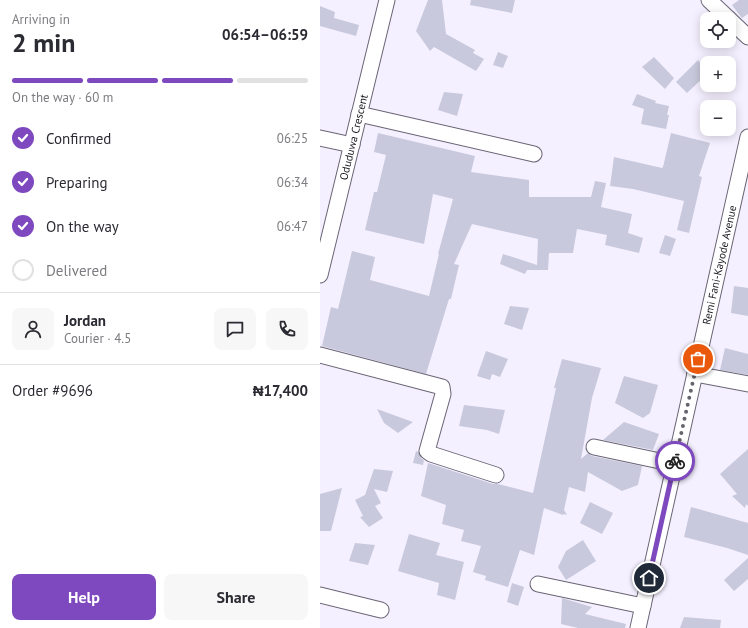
<!DOCTYPE html>
<meta charset="utf-8">
<style>
body{margin:0;font-family:"PT Sans",sans-serif;background:#f7f7f7;color:#2b2b33;height:100vh;display:flex;flex-direction:column;font-size:15px;white-space:nowrap}
*{box-sizing:border-box;margin:0}
p{font-size:13px;color:#7c7c81}
.icon{flex:none;width:22px;height:22px;fill:none;stroke:currentColor;stroke-width:2;stroke-linecap:round;stroke-linejoin:round}
.map{position:relative;flex:1;overflow:hidden}
.panel{display:flex;flex-direction:column;background:#fff;width:320px}
.panel>*{flex:none}
.tools{position:absolute;left:380px;top:12px;display:grid;gap:8px}
.tools a{display:grid;place-items:center;width:36px;height:36px;border-radius:8px;background:#fff;box-shadow:0 2px 10px #0003;font-size:20px}
.pin{position:absolute;display:grid;place-items:center;width:34px;height:34px;color:#fff;margin:-17px;border:2px solid #fff;border-radius:50%;box-shadow:0 1px 4px #0007}
.courier{position:absolute;display:grid;place-items:center;width:40px;height:40px;margin:-20px;border:3px solid #7e48bf;border-radius:50%;background:#fff;color:#222;box-shadow:0 1px 5px #0007}
.headline em{font-style:normal;font-weight:700}
.headline div{display:flex;flex-direction:column-reverse}
.headline{display:flex;align-items:center;justify-content:space-between;height:68px;padding:0 12px}
h1{font-size:26px;font-weight:700;line-height:30px}
.bar{display:grid;grid-template-columns:repeat(4,1fr);gap:6px 4px;align-content:center;height:48px;padding:0 12px}
.bar i{height:5px;border-radius:3px;background:#e1e1e2}
.bar .on{background:#7e48bf}
.bar p{grid-column:span 4}
.line{display:flex;align-items:center;gap:10px;padding:0 12px;border-top:1px solid #e1e1e2}
.line div{flex:1}
.round{display:grid;place-items:center;flex:none;width:42px;height:42px;border-radius:8px;background:#f7f7f7}
ol{padding:0 12px;list-style:none}
li{display:flex;align-items:center;gap:12px;height:44px}
li p{margin-inline-start:auto}
li .icon{padding:4px;border-radius:50%;background:#7e48bf;color:#fff;stroke-width:4}
li:last-child{color:#7c7c81}
li i{width:22px;height:22px;border:2px solid #e1e1e2;border-radius:50%}
.button{display:flex;gap:8px;margin-top:auto;padding:8px 12px}
.button a{flex:1;height:46px;border-radius:8px;background:#7e48bf;color:#fff;font-size:16px;font-weight:700;line-height:46px;text-align:center}
.button a+a{background:#f7f7f7;color:#2b2b33}
main{display:flex;flex:1;min-height:0}
.map>svg:first-child{display:block}
.building{fill:#c8c9dc}
.lines{fill:none;stroke-linecap:round;stroke-linejoin:round}
.minor-casing{stroke:#6a6475;stroke-width:17}
.minor{stroke:#fff;stroke-width:15}
.done{stroke:#68646e;stroke-width:4;stroke-dasharray:0 7.2}
.route{stroke:#7e48bf;stroke-width:5}
.labels{text-anchor:middle;stroke-width:3.5;stroke-linejoin:round;paint-order:stroke}
.street-label{font-size:11px;fill:#1c1920;stroke:#f5f0ff}
</style>
<main>
<section class="panel">
<div class="headline"><div><h1>2 min</h1><p>Arriving in</p></div><em>06:54–06:59</em></div>
<div class="bar"><i class="on"></i><i class="on"></i><i class="on"></i><i></i><p>On the way · 60 m</p></div>
<ol>
<li><svg class="icon" aria-label="check" viewBox="0 0 24 24"><path d="M5 12l5 5 9-10"/></svg>Confirmed<p>06:25</p></li>
<li><svg class="icon" aria-label="check" viewBox="0 0 24 24"><path d="M5 12l5 5 9-10"/></svg>Preparing<p>06:34</p></li>
<li><svg class="icon" aria-label="check" viewBox="0 0 24 24"><path d="M5 12l5 5 9-10"/></svg>On the way<p>06:47</p></li>
<li><i></i>Delivered</li>
</ol>
<div class="line" style="height:72px"><a class="round"><svg class="icon" aria-label="person" viewBox="0 0 24 24"><circle cx="12" cy="8" r="4"/><path d="M4 21q1-7 8-7t8 7"/></svg></a><div><b>Jordan</b><p>Courier · 4.5</p></div><a class="round"><svg class="icon" aria-label="chat" viewBox="0 0 24 24"><path d="M4 5h16v11H9l-5 4z"/></svg></a><a class="round"><svg class="icon" aria-label="phone" viewBox="0 0 24 24"><path d="M5 4h4l2 5-3 2q2 4 5 5l2-3 5 2v4C11 20 4 13 5 4z"/></svg></a></div>
<div class="line" style="height:52px"><div>Order #9696</div><b>₦17,400</b></div>
<div class="button"><a>Help</a><a>Share</a></div>
</section>
<div class="map">
<svg width="428" height="628" viewBox="0 0 428 628">
<rect width="100%" height="100%" fill="#f5f0ff"/>
<g class="building">
<polygon points="108,0 122,0 126,34 155,50 153,53 164,59 156,71 114,47 110,51 96,31"/>
<polygon points="151,0 195,0 192,13 150,5"/>
<polygon points="419,0 428,0 428,14 422,18 412,5"/>
<polygon points="0,6 15,12 14,18 39,25 36,36 0,26"/>
<polygon points="178,52 188,56 183,68 173,65"/>
<polygon points="334,57 354,78 345,89 322,67"/>
<polygon points="378,60 387,70 387,74 367,93 356,82"/>
<polygon points="124,92 143,94 137,116 118,110"/>
<polygon points="317,94 336,101 335,103 349,106 347,115 349,115 346,129 321,124 324,109 312,105"/>
<polygon points="58,133 155,156 151,172 209,180 209,197 271,197 275,181 286,183 281,207 312,214 308,233 323,238 319,253 285,245 287,235 257,229 253,253 229,253 228,270 207,270 205,274 180,264 183,254 217,265 218,239 152,224 134,264 139,265 131,299 129,299 106,374 2,346 11,307 18,309 32,251 55,257 50,280 109,296 119,254 118,254 133,199 113,194 104,244 45,230 54,192 57,192 66,155 54,152"/>
<polygon points="351,133 390,143 379,176 382,177 369,233 357,230 364,201 313,189 290,186 294,157 342,168 343,167"/>
<polygon points="345,235 356,239 350,256 339,253"/>
<polygon points="414,286 428,288 428,316 411,313"/>
<polygon points="190,306 209,308 202,330 184,324"/>
<polygon points="405,348 428,354 428,375 400,370"/>
<polygon points="166,351 188,359 180,377 172,374 170,380 157,376"/>
<polygon points="242,359 281,368 272,398 261,459 268,453 272,456 322,466 318,485 302,491 268,472 265,492 249,487 244,510 247,515 244,514 243,515 224,508 214,555 200,550 188,587 165,580 166,576 153,572 161,546 141,541 144,530 122,524 126,505 101,496 108,463 173,484 178,484 213,493 236,388 234,388"/>
<polygon points="304,376 338,385 330,413 323,418 295,403"/>
<polygon points="144,405 185,410 179,434 167,430 139,426"/>
<polygon points="57,409 93,422 78,433 64,423"/>
<polygon points="304,422 339,434 333,450 283,440"/>
<polygon points="428,449 428,506 426,504 425,508 412,496 417,494 400,474"/>
<polygon points="96,451 98,452 101,458 104,460 103,465 93,463"/>
<polygon points="54,469 73,471 67,492 54,489 61,503 55,506 63,518 49,527 40,517 43,516 35,500 45,495"/>
<polygon points="22,488 11,531 0,531 0,494"/>
<polygon points="270,502 293,513 282,534 260,523"/>
<polygon points="371,507 428,523 428,555 407,548 364,537"/>
<polygon points="89,534 120,543 116,555 144,562 135,600 117,595 119,583 78,571"/>
<polygon points="263,540 276,561 246,580 238,567 246,551"/>
<polygon points="35,543 55,545 48,565 29,561"/>
<polygon points="428,558 428,579 414,591 404,580"/>
<polygon points="192,583 204,587 198,606 187,602"/>
<polygon points="242,598 272,607 265,614 306,624 305,628 258,628 241,624"/>
<polygon points="364,617 401,620 400,628 360,628"/>
</g>
<g class="lines">
<defs>
<g id="minor">
<polyline points="389,0 409,19"/>
<polyline points="409,19 428,37"/>
<polyline points="39,114 214,154"/>
<polyline points="0,138 32,145"/>
<path id="s1" d="M0,275L67,0"/>
<polyline points="0,355 122,387 123,394 107,451 111,454 176,475"/>
<polyline points="375,374 428,384"/>
<polyline points="274,447 354,464"/>
<polyline points="218,584 323,606"/>
<polyline points="0,595 61,610"/>
<path id="s2" d="M318,628L428,137"/>
</g>
</defs>
<use href="#minor" class="minor-casing"/>
<use href="#minor" class="minor"/>
</g>
<g class="lines">
<polyline class="done" points="355,461 378,359"/>
<polyline class="route" points="329,578 355,461"/>
</g>
<g class="labels">
<g class="street-label">
<text dy="4" stroke="none"><textPath href="#s1" startOffset="142">Oduduwa Crescent</textPath></text>
<text dy="4" stroke="none"><textPath href="#s2" startOffset="372">Remi Fani-Kayode Avenue</textPath></text>
</g>
</g>
</svg>
<div class="tools">
<a><svg class="icon" aria-label="locate" viewBox="0 0 24 24"><circle cx="12" cy="12" r="6"/><path d="M12 2v4M12 18v4M2 12h4M18 12h4"/></svg></a>
<a>+</a>
<a>−</a>
</div>
<div class="pin" style="left:378px;top:359px;background:#ea580c"><svg class="icon" aria-label="bag" viewBox="0 0 24 24"><path d="M5 8h14l-1 12H6zM9 8a3 3 0 0 1 6 0"/></svg></div>
<div class="pin" style="left:329px;top:578px;background:#1f2937"><svg class="icon" aria-label="home" viewBox="0 0 24 24"><path d="M3 11l9-7 9 7M6 9v11h12V9"/></svg></div>
<div class="courier" style="left:355px;top:461px"><svg class="icon" aria-label="bike" viewBox="0 0 24 24"><circle cx="6" cy="16" r="4"/><circle cx="18" cy="16" r="4"/><path d="M6 16l4-8h5l3 8M10 8l3 8H6M13 5h3"/></svg></div>
</div>
</main>
